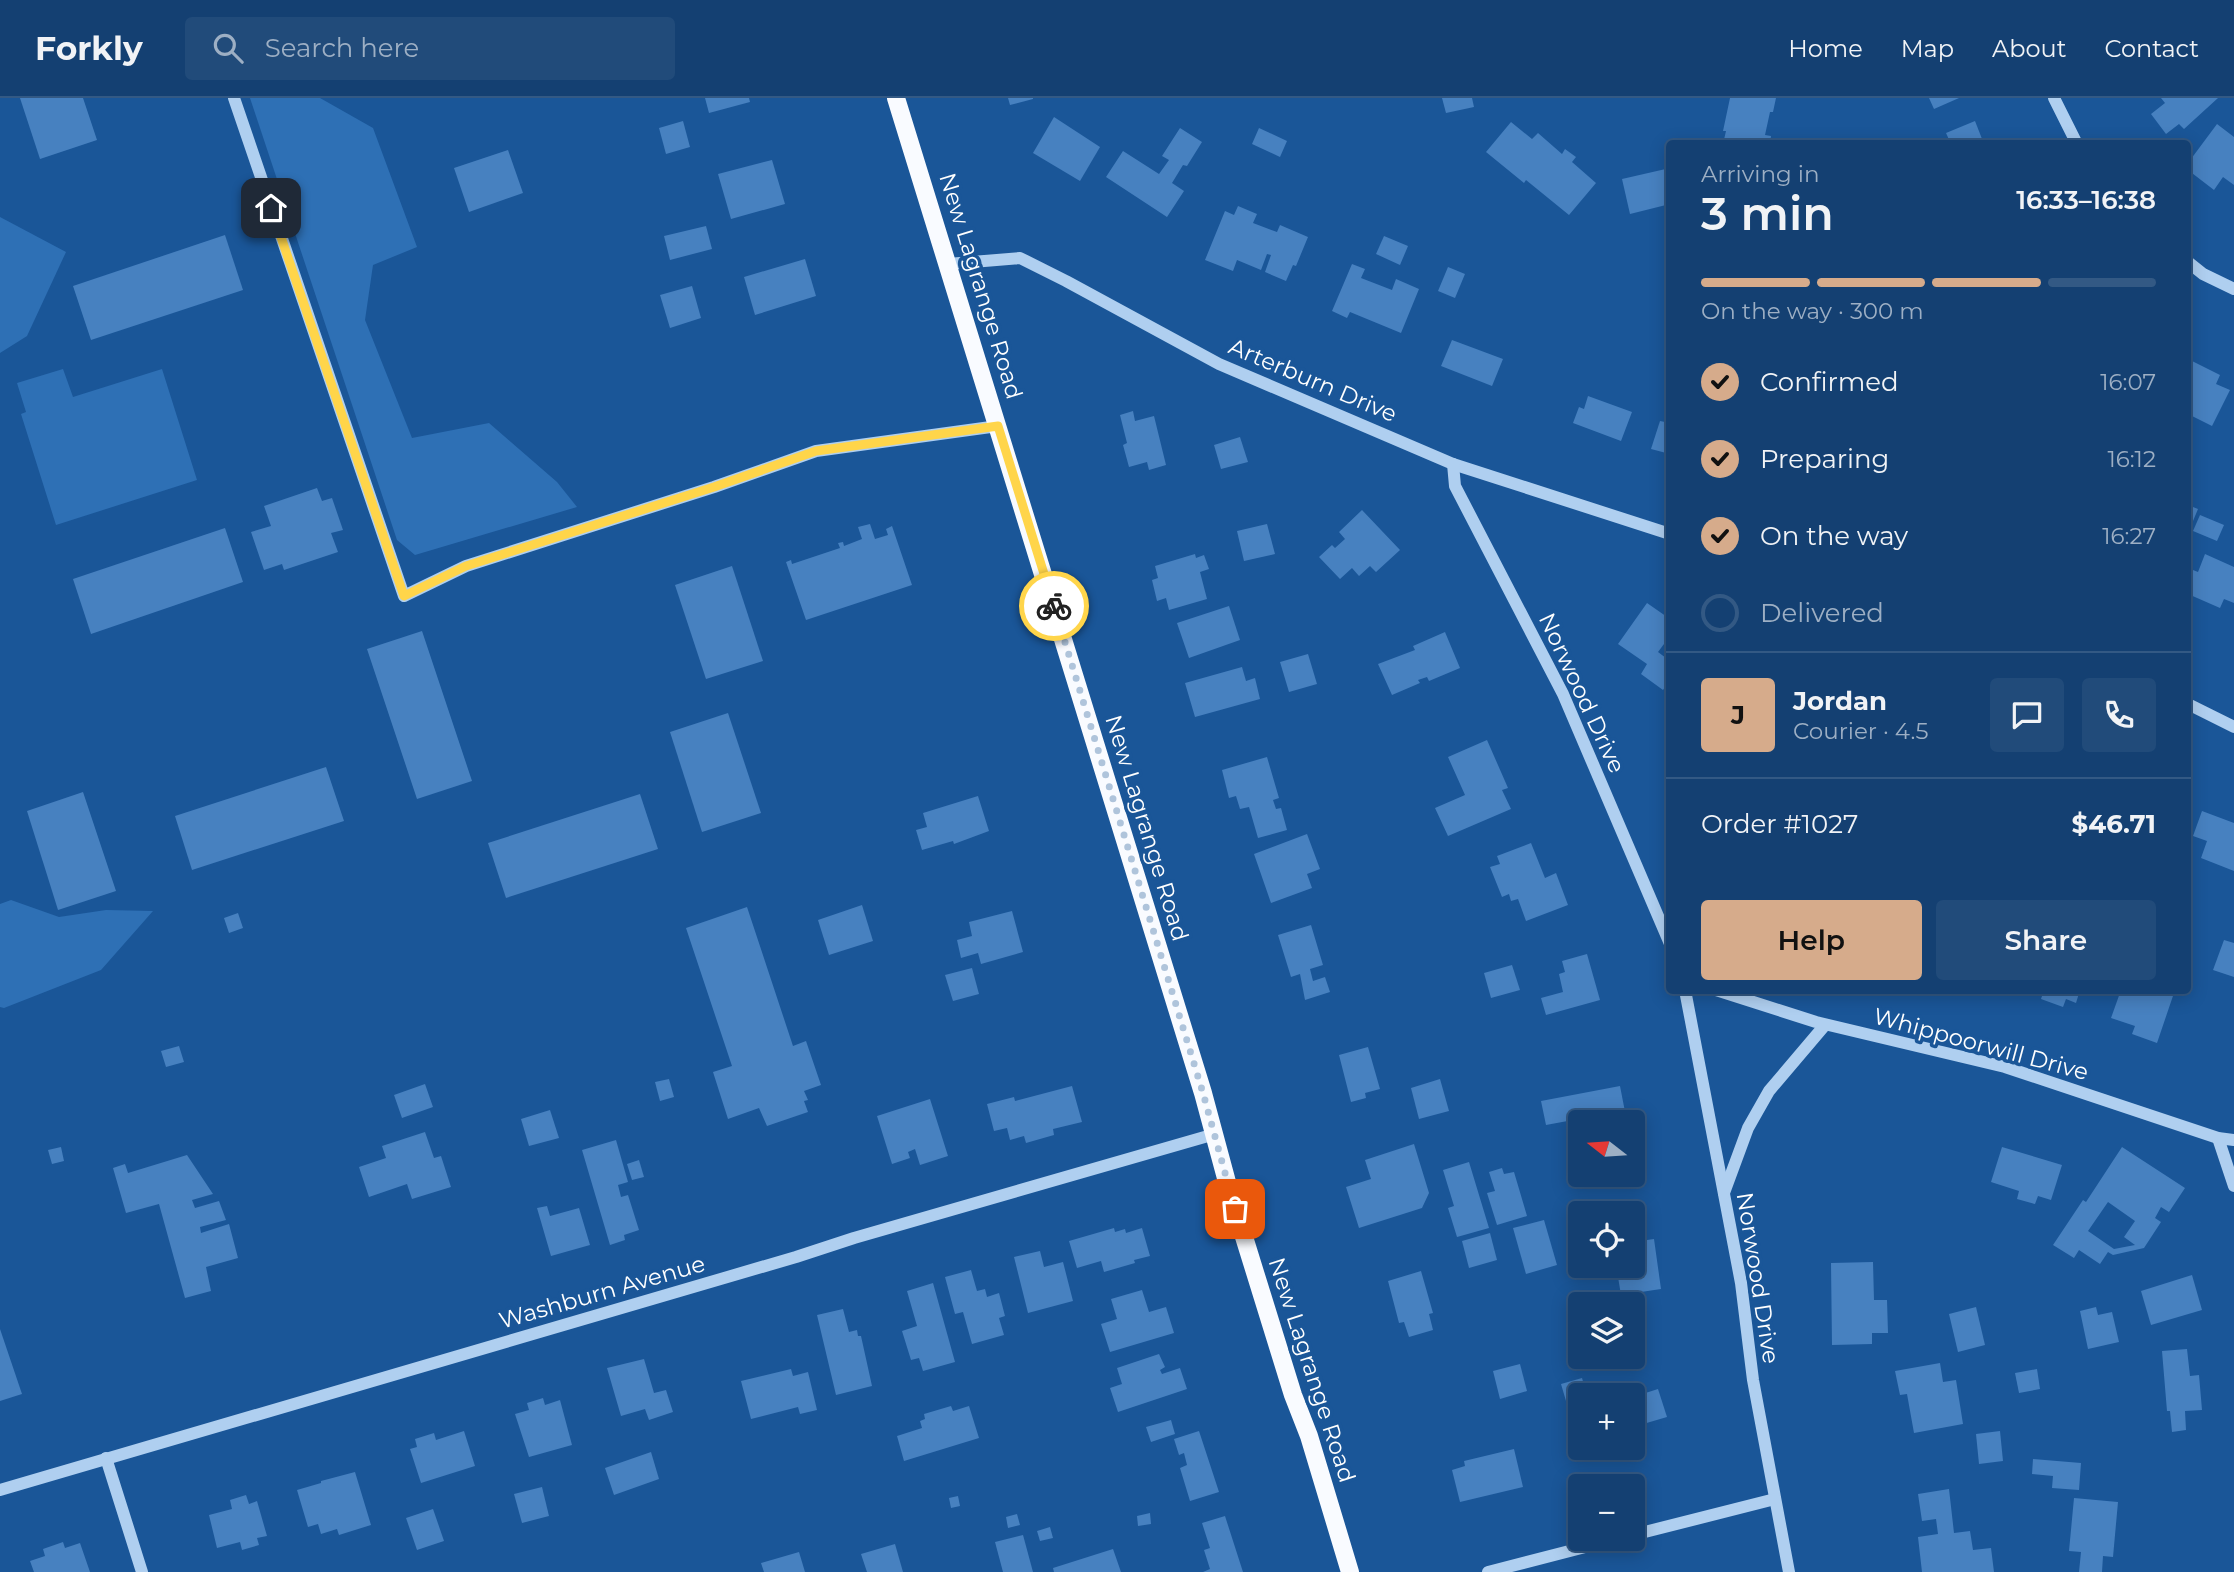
<!DOCTYPE html>
<meta charset="utf-8">
<style>
body{margin:0;font-family:Montserrat,sans-serif;background:#214b7a;color:#f1f3f6;height:100vh;display:flex;flex-direction:column;font-size:26px;white-space:nowrap}
*{box-sizing:border-box;margin:0}
p{font-size:23px;color:#9dafc4}
.icon{flex:none;width:38px;height:38px;fill:none;stroke:currentColor;stroke-width:2;stroke-linecap:round;stroke-linejoin:round}
.map{position:relative;flex:1;overflow:hidden}
.details{position:absolute;left:1666px;top:42px;width:525px;height:854px;display:flex;flex-direction:column;background:#144072;border-radius:7px;box-shadow:0 4px 18px #0003,0 0 0 2px #335984}
.details>*{flex:none}
.needle{width:46px;rotate:287deg}
.controls{position:absolute;left:1568px;top:1012px;display:grid;gap:14px}
.controls a{display:grid;place-items:center;width:77px;height:77px;border-radius:7px;background:#144072;box-shadow:0 4px 18px #0003,0 0 0 2px #335984;font-size:35px}
.pin{position:absolute;display:grid;place-items:center;width:60px;height:60px;color:#fff;margin:-30px;border-radius:14px;box-shadow:0 4px 10px #0006}
.courier{position:absolute;display:grid;place-items:center;width:70px;height:70px;margin:-35px;border:5px solid #ffd54a;border-radius:50%;background:#fff;color:#222;box-shadow:0 2px 9px #0007}
.overview em{font-style:normal;font-weight:600}
.overview div{display:flex;flex-direction:column-reverse}
.overview{display:flex;align-items:center;justify-content:space-between;height:119px;padding:0 35px}
h1{font-size:46px;font-weight:600;line-height:52px}
.bar{display:grid;grid-template-columns:repeat(4,1fr);gap:10px 7px;align-content:center;height:84px;padding:0 35px}
.bar i{height:9px;border-radius:5px;background:#335984}
.bar .selected{background:#d6ab8b}
.bar p{grid-column:span 4}
.line{display:flex;align-items:center;gap:18px;padding:0 35px;border-top:2px solid #335984}
.line div{flex:1}
.round{display:grid;place-items:center;flex:none;width:74px;height:74px;border-radius:7px;background:#214b7a}
ol{padding:0 35px;list-style:none}
li{display:flex;align-items:center;gap:21px;height:77px}
li p{margin-inline-start:auto}
li .icon{padding:7px;border-radius:50%;background:#d6ab8b;color:#111;stroke-width:4}
li:last-child{color:#9dafc4}
li i{width:38px;height:38px;border:4px solid #335984;border-radius:50%}
.button{display:flex;gap:14px;margin-top:auto;padding:14px 35px}
.button a{flex:1;height:80px;border-radius:7px;background:#d6ab8b;color:#111;font-size:28px;font-weight:600;line-height:80px;text-align:center}
.button a+a{background:#214b7a;color:#f1f3f6}
header{display:flex;align-items:center;gap:42px;box-sizing:border-box;height:98px;padding:0 35px;background:#144072;border-bottom:2px solid #335984}
header strong{font-size:33px}
nav{display:flex;gap:38px;margin-inline-start:auto;font-size:24px}
.search{width:490px;height:63px;background:#214b7a;display:flex;align-items:center;gap:18px;box-sizing:border-box;padding:0 24px;border-radius:7px;color:#9dafc4;font-size:26px}
.map>svg:first-child{display:block}
.green{fill:#2e70b5}
.building{fill:#4781c0;fill-rule:evenodd}
.lines{fill:none;stroke-linecap:round;stroke-linejoin:round}
.minor{stroke:#afcff0;stroke-width:12}
.major{stroke:#f9fbff;stroke-width:18}
.done{stroke:#afc4db;stroke-width:7;stroke-dasharray:0 12.6}
.route{stroke:#ffd54a;stroke-width:9}
.labels{text-anchor:middle;stroke-width:7;stroke-linejoin:round;paint-order:stroke}
.street-label{font-size:23px;fill:#fff;stroke:#1a5698}
</style>
<header>
<strong>Forkly</strong>
<div class="search"><svg class="icon" aria-label="search" viewBox="0 0 24 24"><circle cx="10" cy="10" r="6"/><path d="M15 15l6 6"/></svg>Search here</div>
<nav><a>Home</a><a>Map</a><a>About</a><a>Contact</a></nav>
</header>
<div class="map">
<svg width="2234" height="1474" viewBox="0 0 2234 1474">
<rect width="100%" height="100%" fill="#1a5698"/>
<g class="green">
<polygon points="250,0 320,0 373,30 417,149 373,167 365,222 412,340 489,325 557,384 577,409 415,457 397,442"/>
<polygon points="0,119 66,154 27,238 0,255"/>
<polygon points="63,271 73,299 162,271 197,382 56,427 21,316 26,314 17,285"/>
<polygon points="11,802 59,819 106,812 153,813 101,872 4,910 0,909 0,806"/>
</g>
<g class="building">
<polygon points="20,0 83,0 97,42 40,61"/>
<polygon points="705,0 749,0 750,4 709,15"/>
<polygon points="1008,0 1033,0 1033,1 1010,7"/>
<polygon points="1442,0 1472,0 1474,9 1446,15"/>
<polygon points="1730,0 1776,0 1773,14 1770,14 1765,37 1771,38 1770,46 1723,46 1726,33 1723,33"/>
<polygon points="1929,0 1959,0 1934,11"/>
<polygon points="2161,0 2218,0 2184,31 2179,26 2166,36 2151,16 2165,5"/>
<polygon points="1054,19 1100,49 1080,83 1033,55"/>
<polygon points="683,23 690,49 666,56 659,30"/>
<polygon points="1975,23 1984,46 1951,46 1946,35"/>
<polygon points="1511,24 1532,41 1538,35 1562,56 1565,51 1576,59 1572,64 1596,85 1569,117 1526,82 1524,85 1486,54"/>
<polygon points="2217,26 2234,39 2234,87 2223,79 2214,92 2188,72 2188,65"/>
<polygon points="1180,30 1202,44 1187,68 1183,67 1172,85 1184,93 1167,119 1106,79 1123,53 1159,76 1169,62 1162,58"/>
<polygon points="1259,30 1287,43 1280,59 1252,46"/>
<polygon points="508,52 523,95 469,114 454,70"/>
<polygon points="772,62 785,106 731,121 718,76"/>
<polygon points="1670,70 1670,106 1630,116 1622,81"/>
<polygon points="1238,108 1257,116 1253,125 1277,134 1280,127 1308,139 1296,168 1293,167 1286,183 1265,174 1271,157 1267,156 1261,172 1237,162 1233,173 1205,162 1225,113 1234,117"/>
<polygon points="706,128 712,151 670,162 664,138"/>
<polygon points="225,137 243,192 91,242 73,188"/>
<polygon points="1384,138 1408,148 1400,167 1376,156"/>
<polygon points="805,161 816,198 755,217 744,179"/>
<polygon points="1352,166 1365,171 1361,180 1392,192 1396,181 1419,191 1401,235 1350,214 1347,220 1332,213"/>
<polygon points="1448,169 1465,176 1455,200 1438,193"/>
<polygon points="692,188 701,220 670,230 660,197"/>
<polygon points="1452,242 1503,261 1492,288 1441,268"/>
<polygon points="2188,261 2220,277 2216,286 2230,292 2212,328 2188,316"/>
<polygon points="1588,298 1632,314 1621,343 1573,325 1579,309 1584,311"/>
<polygon points="1133,313 1135,323 1154,318 1166,367 1149,372 1147,364 1129,369 1123,347 1127,345 1120,317"/>
<polygon points="1660,323 1670,325 1670,356 1651,351"/>
<polygon points="1240,339 1248,364 1221,371 1214,347"/>
<polygon points="317,390 322,403 332,400 343,432 331,435 338,454 284,472 282,466 264,472 251,434 271,428 264,408"/>
<polygon points="2188,407 2198,411 2188,435"/>
<polygon points="1362,412 1400,452 1376,474 1370,468 1359,478 1352,470 1340,481 1319,459 1332,447 1335,450 1345,441 1339,434"/>
<polygon points="2200,417 2224,427 2217,443 2193,433"/>
<polygon points="870,426 875,441 888,437 886,431 892,428 912,487 806,522 786,464 791,462 792,466 840,450 838,445 843,444 844,448 862,441 858,429"/>
<polygon points="1267,426 1275,456 1244,463 1237,433"/>
<polygon points="225,430 243,484 91,536 73,481"/>
<polygon points="1195,456 1196,460 1204,457 1209,471 1200,474 1207,501 1169,512 1166,500 1157,503 1152,482 1158,480 1155,468"/>
<polygon points="2205,456 2234,469 2234,505 2224,501 2220,510 2188,496 2188,470 2198,474"/>
<polygon points="732,468 763,563 706,581 675,487"/>
<polygon points="1647,505 1670,521 1670,538 1658,554 1670,563 1670,582 1663,592 1641,576 1647,566 1618,546"/>
<polygon points="1229,508 1240,542 1189,560 1177,525"/>
<polygon points="422,533 472,683 417,701 367,551"/>
<polygon points="1445,534 1460,570 1429,583 1427,579 1418,582 1420,585 1392,597 1378,566 1415,552 1413,548"/>
<polygon points="1308,556 1317,586 1289,594 1280,564"/>
<polygon points="1242,569 1246,583 1255,580 1260,601 1195,619 1185,585"/>
<polygon points="728,615 761,715 702,734 670,634"/>
<polygon points="1487,642 1508,690 1502,692 1511,711 1448,738 1435,710 1465,697 1448,659"/>
<polygon points="1267,659 1279,700 1273,702 1276,711 1281,710 1287,732 1258,740 1249,709 1240,711 1236,698 1229,700 1222,672"/>
<polygon points="326,669 344,723 192,772 175,718"/>
<polygon points="83,694 116,793 58,812 27,713"/>
<polygon points="640,696 658,751 506,800 488,745"/>
<polygon points="978,698 989,733 954,746 953,743 922,752 916,732 927,729 923,715"/>
<polygon points="2202,713 2234,725 2234,773 2201,760 2207,743 2193,738"/>
<polygon points="1307,736 1320,771 1307,776 1312,790 1271,805 1254,756"/>
<polygon points="1531,745 1545,780 1556,775 1568,807 1526,823 1518,801 1511,803 1509,796 1502,799 1490,769 1500,766 1497,758"/>
<polygon points="862,807 873,843 829,857 818,822"/>
<polygon points="747,809 793,948 806,943 821,987 804,993 808,1002 804,1003 808,1014 767,1028 759,1010 728,1021 713,974 732,968 686,830"/>
<polygon points="1012,813 1023,854 981,866 978,855 961,860 957,842 972,838 969,824"/>
<polygon points="238,815 243,830 229,835 224,820"/>
<polygon points="1311,827 1323,867 1310,871 1313,883 1325,879 1330,894 1305,902 1300,876 1291,879 1278,837"/>
<polygon points="2224,842 2234,845 2234,879 2213,872"/>
<polygon points="1587,856 1600,902 1546,917 1541,900 1563,894 1559,876 1565,874 1562,863"/>
<polygon points="1512,867 1520,892 1491,900 1484,875"/>
<polygon points="972,870 979,896 953,903 945,877"/>
<polygon points="2080,892 2076,905 2066,901 2063,909 2041,901 2043,895 2036,893"/>
<polygon points="2121,892 2175,892 2157,945 2132,936 2135,928 2111,920"/>
<polygon points="179,948 184,964 166,969 161,953"/>
<polygon points="1368,949 1380,991 1365,995 1366,1000 1351,1004 1339,957"/>
<polygon points="669,981 674,999 660,1003 655,984"/>
<polygon points="1440,981 1449,1013 1419,1021 1411,990"/>
<polygon points="425,986 433,1009 402,1020 394,997"/>
<polygon points="1072,988 1082,1024 1053,1031 1054,1037 1026,1045 1024,1038 1010,1042 1007,1030 994,1033 987,1006 1014,999 1015,1003"/>
<polygon points="1620,988 1627,1024 1580,1024 1580,1054 1573,1022 1546,1027 1541,1003"/>
<polygon points="930,1001 948,1058 920,1067 915,1051 908,1054 910,1060 892,1066 877,1018"/>
<polygon points="550,1012 559,1040 529,1048 521,1021"/>
<polygon points="425,1034 434,1060 441,1058 451,1089 412,1101 407,1086 369,1099 359,1069 386,1060 382,1048"/>
<polygon points="616,1042 628,1084 618,1087 621,1099 628,1097 639,1132 624,1137 625,1142 610,1147 582,1052"/>
<polygon points="1414,1046 1429,1095 1422,1110 1359,1130 1346,1089 1371,1081 1365,1062"/>
<polygon points="61,1049 64,1063 52,1066 48,1052"/>
<polygon points="2002,1049 2062,1067 2051,1102 2038,1098 2035,1106 2017,1101 2019,1093 1991,1084"/>
<path d="M2122,1049L2185,1090L2169,1114L2161,1109L2155,1120L2161,1124L2144,1150L2113,1157L2108,1154L2100,1166L2079,1152L2074,1160L2053,1147L2083,1102L2086,1104ZM2108,1104L2135,1123L2124,1139L2135,1147L2114,1151L2088,1133Z"/>
<polygon points="187,1057 213,1096 192,1102 195,1110 219,1103 226,1122 200,1129 201,1135 229,1126 238,1160 206,1169 211,1193 185,1200 159,1106 126,1115 113,1070 125,1066 128,1075"/>
<polygon points="639,1062 644,1079 632,1082 627,1066"/>
<polygon points="1469,1064 1489,1130 1457,1139 1448,1110 1454,1108 1443,1072"/>
<polygon points="1502,1070 1504,1076 1514,1074 1527,1118 1497,1127 1487,1095 1495,1093 1489,1074"/>
<polygon points="547,1108 550,1118 579,1110 590,1147 551,1158 537,1110"/>
<polygon points="1544,1122 1557,1167 1526,1176 1513,1130"/>
<polygon points="1114,1130 1115,1134 1125,1131 1126,1135 1142,1130 1150,1158 1134,1162 1135,1165 1104,1174 1101,1163 1077,1170 1069,1143"/>
<polygon points="1490,1135 1497,1162 1469,1170 1462,1143"/>
<polygon points="1654,1141 1661,1191 1621,1197 1617,1173 1595,1176 1594,1167 1633,1167 1633,1144"/>
<polygon points="1040,1153 1044,1169 1063,1164 1073,1203 1028,1215 1014,1159"/>
<polygon points="1873,1164 1874,1202 1887,1202 1888,1235 1872,1235 1872,1246 1832,1247 1831,1165"/>
<polygon points="971,1172 977,1193 985,1191 987,1199 999,1195 1005,1218 999,1220 1004,1237 972,1246 963,1214 955,1216 945,1179"/>
<polygon points="1421,1173 1433,1215 1429,1216 1433,1232 1409,1239 1404,1224 1399,1225 1388,1183"/>
<polygon points="2192,1177 2202,1212 2151,1227 2141,1193"/>
<polygon points="933,1185 955,1264 923,1273 919,1260 911,1262 902,1233 917,1228 907,1193"/>
<polygon points="1142,1192 1149,1214 1166,1209 1174,1235 1110,1254 1101,1226 1117,1221 1111,1201"/>
<polygon points="1976,1209 1985,1247 1958,1254 1949,1216"/>
<polygon points="2096,1209 2098,1217 2112,1214 2119,1244 2088,1251 2080,1213"/>
<polygon points="843,1211 849,1234 857,1232 858,1238 861,1238 872,1288 836,1297 817,1217"/>
<polygon points="0,1231 22,1296 0,1303"/>
<polygon points="2187,1251 2190,1278 2199,1277 2202,1312 2185,1313 2186,1332 2172,1334 2170,1313 2167,1313 2162,1253"/>
<polygon points="1159,1256 1165,1269 1160,1272 1162,1276 1180,1270 1187,1291 1118,1314 1110,1290 1122,1286 1117,1270"/>
<polygon points="644,1261 654,1295 666,1292 673,1314 649,1322 645,1311 621,1318 607,1270"/>
<polygon points="1940,1265 1943,1284 1956,1282 1963,1326 1914,1335 1907,1296 1900,1297 1895,1273"/>
<polygon points="1520,1266 1527,1293 1500,1301 1493,1273"/>
<polygon points="791,1271 793,1278 808,1274 817,1312 800,1316 798,1309 751,1321 741,1283"/>
<polygon points="2037,1271 2040,1291 2019,1295 2015,1275"/>
<polygon points="1582,1280 1587,1297 1580,1297 1580,1318 1571,1320 1561,1286"/>
<polygon points="1658,1291 1667,1319 1633,1329 1633,1299"/>
<polygon points="543,1300 545,1307 560,1302 572,1347 529,1359 515,1316 529,1312 527,1305"/>
<polygon points="951,1308 953,1313 969,1308 979,1340 904,1363 897,1338 922,1330 920,1323 925,1321 924,1316"/>
<polygon points="1171,1322 1175,1336 1151,1344 1146,1329"/>
<polygon points="464,1333 475,1368 421,1385 410,1351 417,1349 415,1341 434,1335 436,1342"/>
<polygon points="1199,1333 1219,1394 1190,1403 1180,1370 1187,1367 1184,1355 1179,1357 1174,1341"/>
<polygon points="2000,1333 2003,1363 1979,1366 1976,1336"/>
<polygon points="1514,1351 1523,1389 1460,1404 1452,1372 1465,1368 1464,1363"/>
<polygon points="651,1354 659,1381 614,1397 605,1370"/>
<polygon points="2033,1361 2081,1365 2079,1392 2052,1390 2053,1378 2032,1376"/>
<polygon points="355,1374 371,1427 339,1437 337,1431 321,1436 318,1426 308,1429 297,1392 321,1385 321,1383"/>
<polygon points="542,1389 549,1418 522,1425 514,1396"/>
<polygon points="1949,1391 1954,1435 1970,1433 1973,1452 1991,1450 1994,1474 1922,1474 1918,1439 1938,1436 1936,1421 1922,1423 1918,1396"/>
<polygon points="246,1397 249,1406 257,1403 267,1438 257,1440 259,1447 242,1452 240,1444 217,1450 209,1417 232,1411 230,1402"/>
<polygon points="958,1398 960,1408 951,1410 949,1400"/>
<polygon points="2074,1400 2118,1404 2113,1459 2103,1458 2102,1474 2079,1474 2081,1454 2069,1453"/>
<polygon points="433,1411 444,1443 417,1452 406,1420"/>
<polygon points="1150,1415 1151,1426 1138,1428 1137,1418"/>
<polygon points="1017,1416 1020,1427 1008,1430 1006,1419"/>
<polygon points="1225,1418 1243,1474 1203,1474 1210,1471 1204,1452 1210,1450 1202,1425"/>
<polygon points="1050,1429 1053,1440 1040,1443 1037,1433"/>
<polygon points="1023,1437 1033,1474 1003,1474 995,1444"/>
<polygon points="63,1444 65,1450 80,1445 90,1474 34,1474 30,1463 45,1458 43,1451"/>
<polygon points="895,1446 903,1474 867,1474 861,1456"/>
<polygon points="1113,1451 1121,1474 1054,1474 1053,1470"/>
<polygon points="799,1454 805,1474 764,1474 761,1465"/>
</g>
<g class="lines">
<g class="minor">
<polyline points="234,0 404,498 466,468 714,389 816,353 998,328"/>
<polyline points="2054,0 2077,46"/>
<polyline points="2188,164 2203,176 2234,191"/>
<polyline points="948,166 1020,160 1066,183 1219,266 1453,366 1670,436"/>
<polyline points="1453,366 1455,388 1563,596 1670,846"/>
<polyline points="2188,606 2234,629"/>
<polyline points="1685,892 1741,1185 1753,1282 1789,1474"/>
<polyline points="1716,892 1816,924 2005,969 2218,1040 2234,1042"/>
<polyline points="2218,1040 2234,1088"/>
<polyline points="1724,1095 1748,1030 1769,993 1825,927"/>
<polyline points="106,1360 142,1474"/>
<polyline points="0,1392 796,1159 854,1140 1215,1036"/>
<polyline points="1633,1437 1775,1401"/>
<polyline points="1488,1474 1620,1440"/>
</g>
<polyline class="major" points="896,0 1203,995 1227,1084 1293,1297 1309,1338 1350,1474"/>
</g>
<g class="lines">
<polyline class="done" points="1054,508 1203,995 1235,1111"/>
<polyline class="route" points="271,110 404,498 466,468 714,389 816,353 998,328 1054,508"/>
</g>
<g class="labels">
<g class="street-label">
<text transform="translate(981 188) rotate(73)" y="8">New Lagrange Road</text>
<text transform="translate(1313 282) rotate(23)" y="8">Arterburn Drive</text>
<text transform="translate(1582 595) rotate(65)" y="8">Norwood Drive</text>
<text transform="translate(1147 730) rotate(73)" y="8">New Lagrange Road</text>
<text transform="translate(1981 946) rotate(15)" y="8">Whippoorwill Drive</text>
<text transform="translate(1758 1180) rotate(81)" y="8">Norwood Drive</text>
<text transform="translate(602 1194) rotate(-16)" y="8">Washburn Avenue</text>
<text transform="translate(1312 1272) rotate(72)" y="8">New Lagrange Road</text>
</g>
</g>
</svg>
<div class="controls">
<a><svg class="needle" viewBox="-14 -14 28 28"><path d="M0-13l5 13h-10z" fill="#e53935"/><path d="M0 13l5-13h-10z" fill="#9dafc4"/></svg></a>
<a><svg class="icon" aria-label="locate" viewBox="0 0 24 24"><circle cx="12" cy="12" r="6"/><path d="M12 2v4M12 18v4M2 12h4M18 12h4"/></svg></a>
<a><svg class="icon" aria-label="layers" viewBox="0 0 24 24"><path d="M12 4l9 5-9 5-9-5zM3 14l9 5 9-5"/></svg></a>
<a>+</a>
<a>−</a>
</div>
<div class="pin" style="left:1235px;top:1111px;background:#ea580c"><svg class="icon" aria-label="bag" viewBox="0 0 24 24"><path d="M5 8h14l-1 12H6zM9 8a3 3 0 0 1 6 0"/></svg></div>
<div class="pin" style="left:271px;top:110px;background:#1f2937"><svg class="icon" aria-label="home" viewBox="0 0 24 24"><path d="M3 11l9-7 9 7M6 9v11h12V9"/></svg></div>
<div class="courier" style="left:1054px;top:508px"><svg class="icon" aria-label="bike" viewBox="0 0 24 24"><circle cx="6" cy="16" r="4"/><circle cx="18" cy="16" r="4"/><path d="M6 16l4-8h5l3 8M10 8l3 8H6M13 5h3"/></svg></div>
<section class="details">
<div class="overview"><div><h1>3 min</h1><p>Arriving in</p></div><em>16:33–16:38</em></div>
<div class="bar"><i class="selected"></i><i class="selected"></i><i class="selected"></i><i></i><p>On the way · 300 m</p></div>
<ol>
<li><svg class="icon" aria-label="check" viewBox="0 0 24 24"><path d="M5 12l5 5 9-10"/></svg>Confirmed<p>16:07</p></li>
<li><svg class="icon" aria-label="check" viewBox="0 0 24 24"><path d="M5 12l5 5 9-10"/></svg>Preparing<p>16:12</p></li>
<li><svg class="icon" aria-label="check" viewBox="0 0 24 24"><path d="M5 12l5 5 9-10"/></svg>On the way<p>16:27</p></li>
<li><i></i>Delivered</li>
</ol>
<div class="line" style="height:126px"><b class="round" style="background:#d6ab8b;color:#111">J</b><div><b>Jordan</b><p>Courier · 4.5</p></div><a class="round"><svg class="icon" aria-label="chat" viewBox="0 0 24 24"><path d="M4 5h16v11H9l-5 4z"/></svg></a><a class="round"><svg class="icon" aria-label="phone" viewBox="0 0 24 24"><path d="M5 4h4l2 5-3 2q2 4 5 5l2-3 5 2v4C11 20 4 13 5 4z"/></svg></a></div>
<div class="line" style="height:91px"><div>Order #1027</div><b>$46.71</b></div>
<div class="button"><a>Help</a><a>Share</a></div>
</section>
</div>
